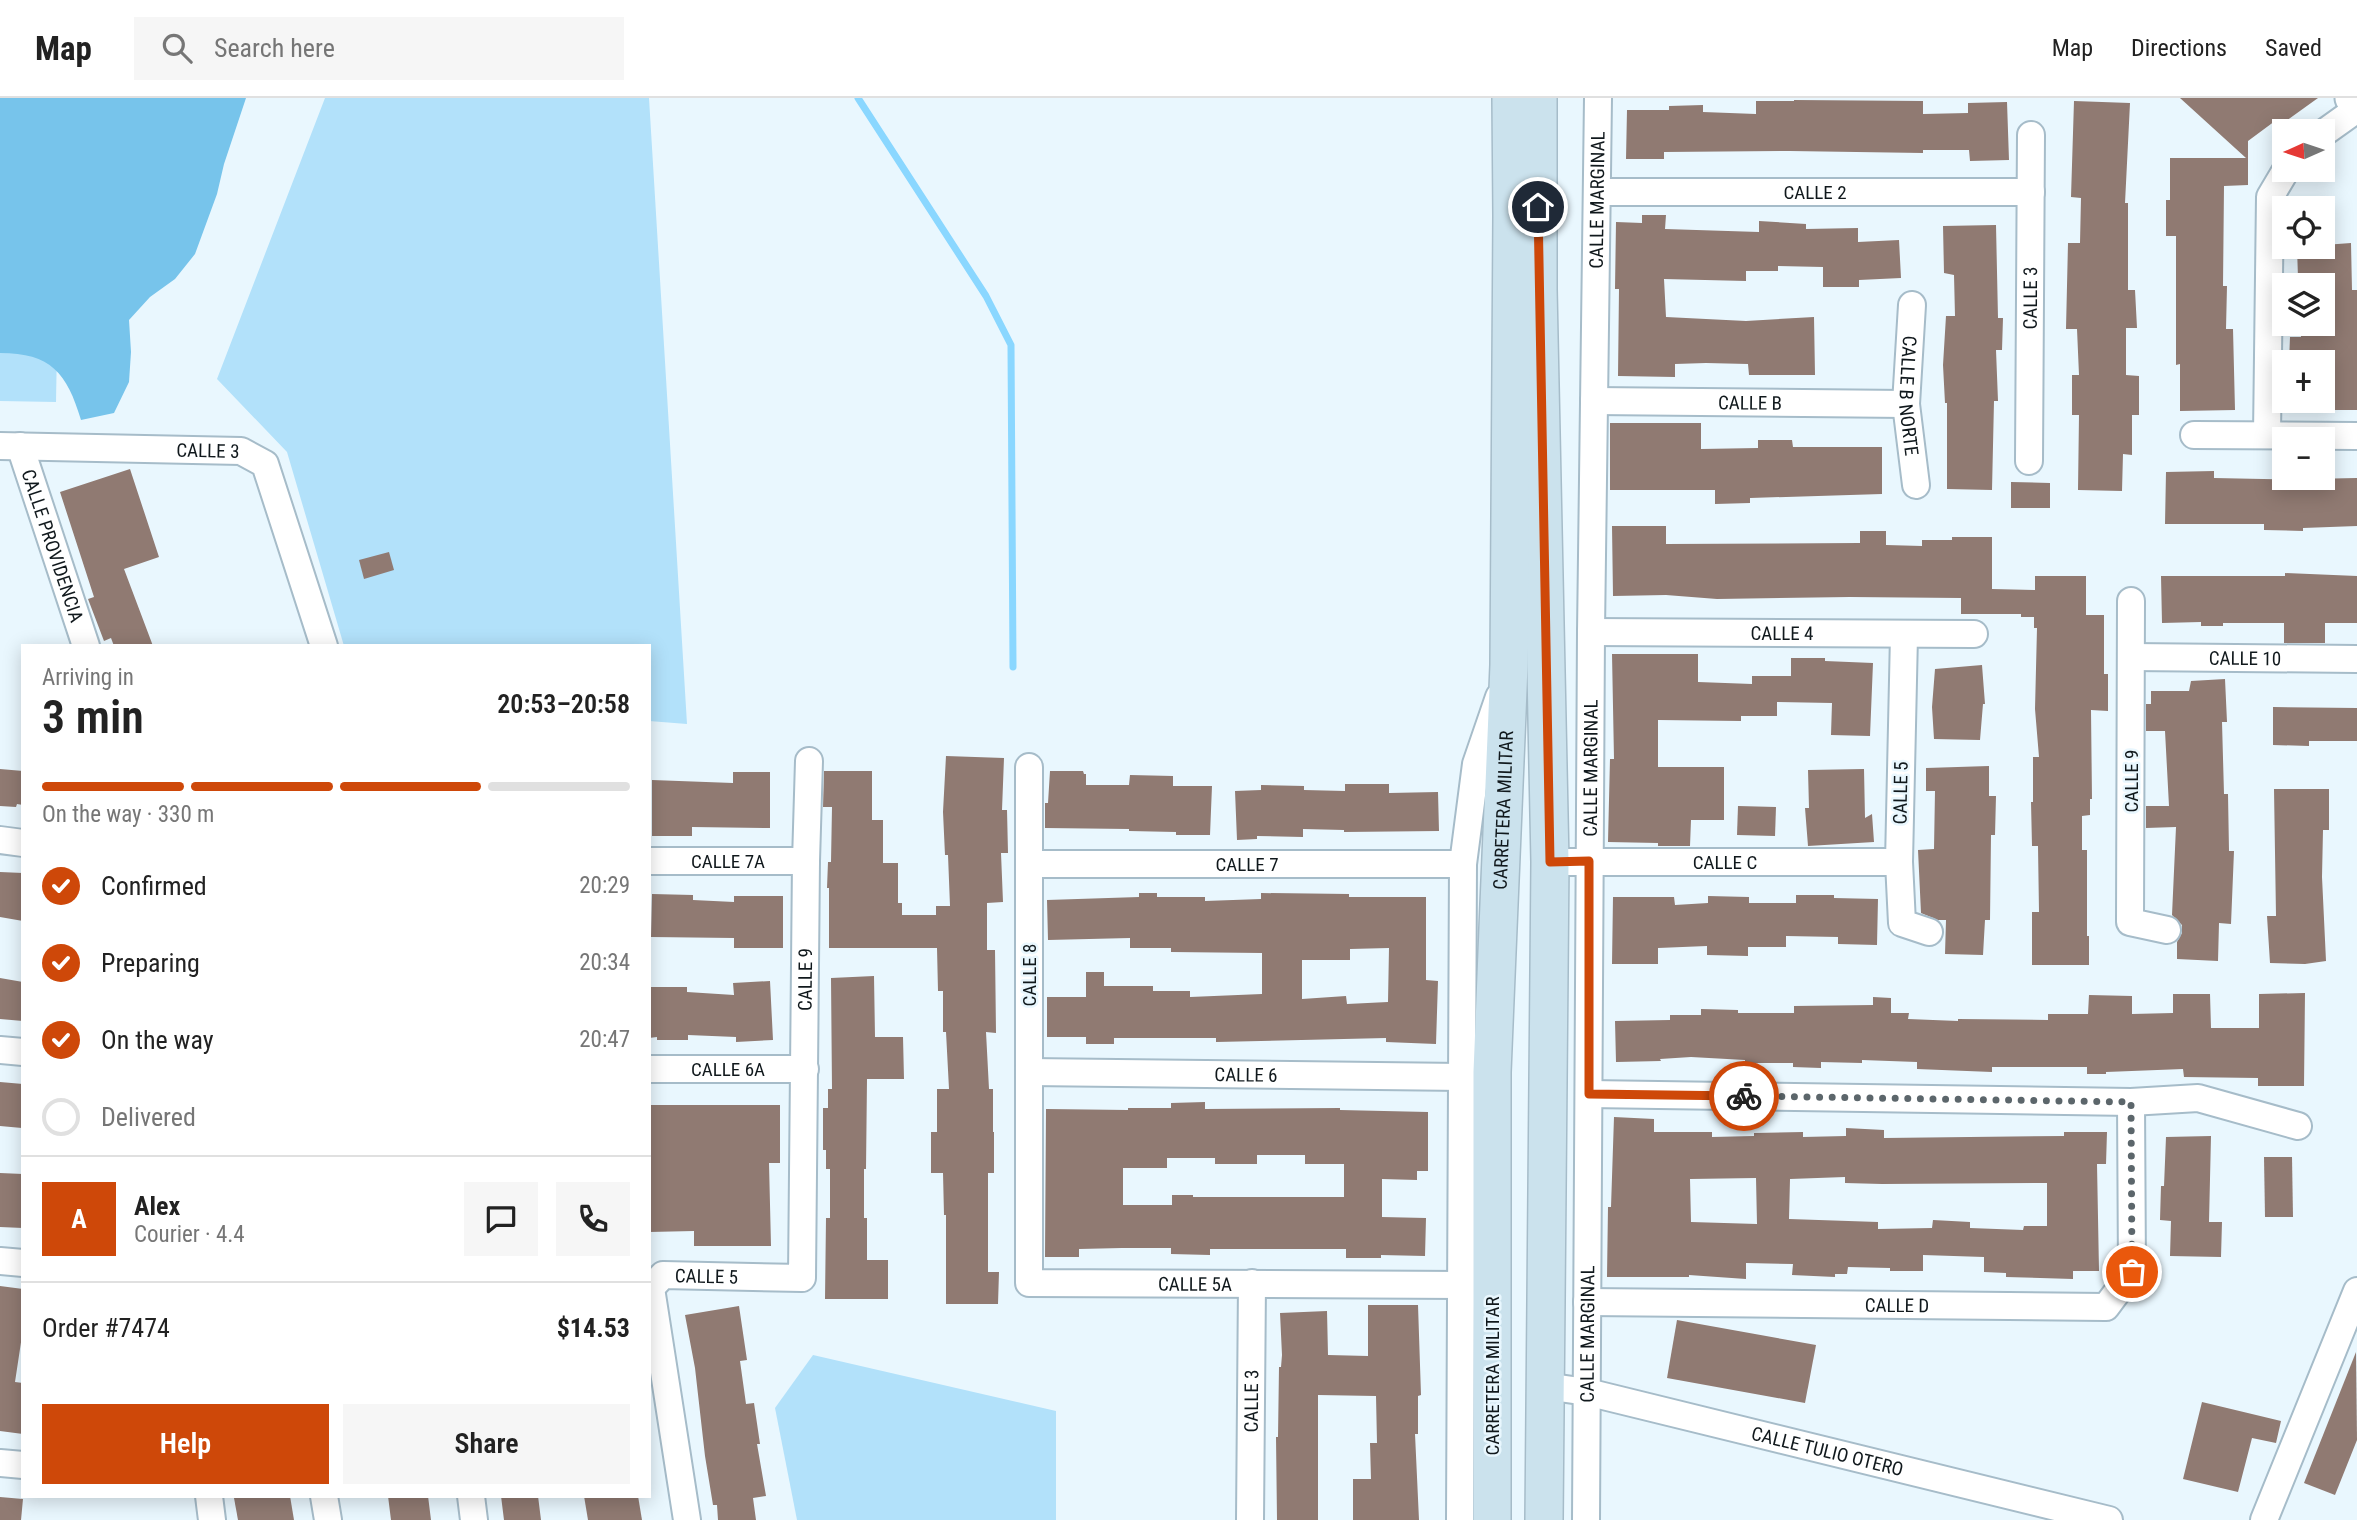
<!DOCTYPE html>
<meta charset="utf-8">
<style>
body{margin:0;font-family:"Roboto Condensed",sans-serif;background:#f6f6f6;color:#222;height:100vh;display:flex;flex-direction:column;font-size:26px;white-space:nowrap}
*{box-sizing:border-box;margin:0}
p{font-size:23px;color:#767676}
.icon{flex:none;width:38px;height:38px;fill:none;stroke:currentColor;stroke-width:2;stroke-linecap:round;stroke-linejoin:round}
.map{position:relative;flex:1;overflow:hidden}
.details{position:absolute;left:21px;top:546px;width:630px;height:854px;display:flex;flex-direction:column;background:#fff;border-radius:0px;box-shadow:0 4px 18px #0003}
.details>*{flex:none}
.needle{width:46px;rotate:267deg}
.tools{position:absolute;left:2272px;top:21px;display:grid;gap:14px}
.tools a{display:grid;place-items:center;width:63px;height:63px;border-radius:0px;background:#fff;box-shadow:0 4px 18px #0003;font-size:35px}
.pin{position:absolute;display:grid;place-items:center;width:60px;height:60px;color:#fff;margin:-30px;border:4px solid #fff;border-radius:50%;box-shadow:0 2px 7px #0007}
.courier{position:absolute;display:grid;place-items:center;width:70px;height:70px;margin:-35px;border:5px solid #ce4809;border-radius:50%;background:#fff;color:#222;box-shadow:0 2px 9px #0007}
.summary em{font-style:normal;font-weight:600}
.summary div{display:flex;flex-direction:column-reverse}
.summary{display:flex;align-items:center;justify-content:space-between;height:119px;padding:0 21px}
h1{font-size:46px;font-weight:600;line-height:52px}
.bar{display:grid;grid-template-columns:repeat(4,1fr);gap:10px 7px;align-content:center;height:84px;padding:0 21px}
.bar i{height:9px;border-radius:5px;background:#e0e0e0}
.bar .current{background:#ce4809}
.bar p{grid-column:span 4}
.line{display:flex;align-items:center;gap:18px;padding:0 21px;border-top:2px solid #e0e0e0}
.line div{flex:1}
.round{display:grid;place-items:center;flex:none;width:74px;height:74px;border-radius:0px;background:#f6f6f6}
ol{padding:0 21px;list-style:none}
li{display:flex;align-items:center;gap:21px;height:77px}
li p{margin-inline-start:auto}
li .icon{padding:7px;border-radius:50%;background:#ce4809;color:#fff;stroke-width:4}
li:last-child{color:#767676}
li i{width:38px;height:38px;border:4px solid #e0e0e0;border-radius:50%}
.cta{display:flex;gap:14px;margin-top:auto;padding:14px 21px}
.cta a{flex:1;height:80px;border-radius:0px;background:#ce4809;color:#fff;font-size:28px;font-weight:600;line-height:80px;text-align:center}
.cta a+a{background:#f6f6f6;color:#222}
header{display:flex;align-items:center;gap:42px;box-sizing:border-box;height:98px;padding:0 35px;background:#fff;border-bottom:2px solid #e0e0e0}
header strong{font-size:33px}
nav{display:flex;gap:38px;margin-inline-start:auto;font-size:24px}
.search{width:490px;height:63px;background:#f6f6f6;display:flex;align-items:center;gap:18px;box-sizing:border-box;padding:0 24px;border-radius:0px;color:#767676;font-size:26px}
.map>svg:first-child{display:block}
.green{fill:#b2e1fa}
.forest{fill:#77c4eb}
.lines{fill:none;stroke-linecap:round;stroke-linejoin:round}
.stream{stroke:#8ad7ff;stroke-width:7}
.building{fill:#907a72;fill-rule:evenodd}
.minor-casing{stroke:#a6bcc9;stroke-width:30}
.tertiary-casing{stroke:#a6bcc9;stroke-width:37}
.secondary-casing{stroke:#a6bcc9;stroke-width:40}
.minor{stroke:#fff;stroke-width:26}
.tertiary{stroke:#fff;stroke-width:33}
.secondary{stroke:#cbe2ed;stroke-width:37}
.done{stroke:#5c666b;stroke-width:7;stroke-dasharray:0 12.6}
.route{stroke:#ce4809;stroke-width:9}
.labels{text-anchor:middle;stroke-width:5;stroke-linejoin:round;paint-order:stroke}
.street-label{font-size:19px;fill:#10181c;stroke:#e9f7fe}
</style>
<header>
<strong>Map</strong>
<div class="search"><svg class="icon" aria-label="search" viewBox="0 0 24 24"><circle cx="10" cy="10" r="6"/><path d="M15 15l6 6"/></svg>Search here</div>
<nav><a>Map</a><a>Directions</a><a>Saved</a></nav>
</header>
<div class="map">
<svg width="2357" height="1422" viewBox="0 0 2357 1422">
<rect width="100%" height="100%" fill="#e9f7fe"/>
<g class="green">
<polygon points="325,0 649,0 687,626 649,623 649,548 344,548 287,354 217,281"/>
<polygon points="0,248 57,249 56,304 0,303"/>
<polygon points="813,1257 1056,1313 1056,1422 797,1422 775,1310"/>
</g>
<path class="forest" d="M0,0H246L224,66L217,96L195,156L175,181L150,199L129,222L131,254L129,284L114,315L81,322C67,275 51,255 0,255Z"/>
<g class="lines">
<polyline class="stream" points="858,0 986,198 1011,247 1013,569"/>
</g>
<g class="building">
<polygon points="2180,0 2318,0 2279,28 2275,23 2248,43 2248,87 2224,88 2223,188 2227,188 2226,231 2233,231 2235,312 2180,313 2180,266 2176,267 2176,138 2166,138 2166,102 2170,102 2170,60 2246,60"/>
<polygon points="1794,2 1923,3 1923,16 1968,15 1968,5 2007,4 2009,62 1970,63 1969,52 1923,52 1923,55 1790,53 1664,54 1664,61 1626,61 1627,12 1669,12 1669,8 1703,7 1703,14 1756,16 1756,3 1794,3"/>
<polygon points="2074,3 2130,5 2125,105 2128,105 2128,192 2135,192 2137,230 2126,230 2126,277 2139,278 2139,317 2132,317 2132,357 2123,356 2122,393 2078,392 2079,317 2072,317 2072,277 2079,277 2077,231 2066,231 2068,145 2080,145 2081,100 2071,99"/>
<polygon points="1642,117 1666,117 1665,131 1759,134 1759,123 1806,126 1806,131 1858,130 1858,144 1899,142 1901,180 1859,182 1859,189 1823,189 1823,169 1778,168 1778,173 1746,173 1746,183 1664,181 1666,219 1746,223 1814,219 1815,277 1749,277 1748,266 1706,265 1675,266 1675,279 1618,278 1619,191 1615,191 1616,124 1642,125"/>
<polygon points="1996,127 1998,220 2003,220 2002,252 1996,252 1998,303 1994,303 1992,392 1947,391 1947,305 1945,305 1943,267 1946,218 1955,218 1954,177 1944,175 1943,128"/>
<polygon points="2351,145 2352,192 2357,192 2357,312 2322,312 2322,264 2289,264 2290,239 2301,239 2301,226 2322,226 2322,179 2298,180 2297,149"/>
<polygon points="1610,325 1701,325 1701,351 1758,350 1758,342 1792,342 1793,349 1882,349 1882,396 1750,400 1750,405 1715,406 1715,392 1610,392"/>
<polygon points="130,371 159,459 124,471 153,548 114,548 111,540 104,543 88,501 94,499 60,394"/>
<polygon points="2214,373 2214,380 2309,382 2309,381 2357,380 2357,428 2303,430 2303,433 2264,432 2264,426 2165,426 2166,374"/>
<polygon points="2011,384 2050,385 2050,410 2011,410"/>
<polygon points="1612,428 1666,428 1666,446 1860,445 1860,433 1886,433 1886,447 1922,448 1922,442 1952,442 1952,439 1992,439 1992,491 2035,492 2035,478 2086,478 2086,517 2104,517 2104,576 2108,576 2108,613 2091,612 2092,701 2090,701 2090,717 2082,718 2082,752 2087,752 2087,838 2089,838 2089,867 2032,867 2032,814 2039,814 2038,748 2032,748 2031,704 2033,704 2033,659 2039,659 2035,611 2037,530 2034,530 2034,519 2021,519 2021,516 1961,516 1961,500 1850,499 1717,501 1666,497 1613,498"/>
<polygon points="389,454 394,472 364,481 359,462"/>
<polygon points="2285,475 2357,478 2357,525 2325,525 2325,545 2284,545 2284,525 2223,525 2223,528 2201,528 2201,524 2162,525 2161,478 2285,478"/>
<polygon points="1612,556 1698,556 1698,584 1752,586 1752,578 1791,578 1791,560 1825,560 1825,563 1873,565 1870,638 1831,637 1832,605 1777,604 1777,618 1741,618 1741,623 1658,622 1658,669 1724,669 1724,722 1691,722 1690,748 1658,748 1658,745 1608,744 1610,661 1614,661"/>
<polygon points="1982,567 1985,606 1983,606 1980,642 1934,641 1932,609 1935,571"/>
<polygon points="2225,581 2227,624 2222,624 2224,696 2228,696 2229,753 2234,753 2231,826 2219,825 2218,863 2177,861 2177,844 2182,835 2182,827 2172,817 2176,729 2146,730 2146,708 2169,708 2165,633 2146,633 2146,606 2151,606 2151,593 2189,593 2191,583"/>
<polygon points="2273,609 2357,610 2357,643 2309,643 2309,648 2273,647"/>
<polygon points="946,658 1004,660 1002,712 1007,712 1008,755 1001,755 1003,804 987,805 987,852 995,852 996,935 986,934 989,991 993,991 993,1034 994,1034 994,1075 988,1075 988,1174 999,1174 998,1206 946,1206 946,1117 944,1117 943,1075 931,1075 931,1034 937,1034 937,991 949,991 946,934 943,934 943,893 938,893 937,850 829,850 829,790 827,790 828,764 831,764 832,709 823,709 824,673 872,673 872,722 883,722 883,765 898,765 898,805 902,805 902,817 936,817 936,808 950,808 948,757 945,757 943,714"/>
<polygon points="1989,668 1989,698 1996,698 1995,737 1991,737 1990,822 1985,822 1983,857 1945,856 1946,822 1938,822 1921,815 1918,752 1934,751 1935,693 1926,693 1926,670"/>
<polygon points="0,671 23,673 23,707 17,706 16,709 0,708"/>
<polygon points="1864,671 1865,720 1872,716 1874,744 1808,748 1805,710 1809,710 1808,672"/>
<polygon points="1050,673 1083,673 1084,676 1086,676 1086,687 1129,687 1130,677 1173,678 1173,688 1212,688 1210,737 1176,737 1176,734 1129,733 1129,731 1045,730 1045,705 1048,705"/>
<polygon points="733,674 770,674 770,730 692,729 692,738 652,738 652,682 733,685"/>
<polygon points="1345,686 1389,686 1389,695 1438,694 1439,733 1344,734 1344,732 1303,731 1303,739 1257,738 1257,741 1237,742 1235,693 1261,692 1261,687 1304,688 1304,692 1345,693"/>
<polygon points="2274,691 2329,691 2329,732 2323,732 2322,779 2326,863 2305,866 2270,865 2267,818 2276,818"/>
<polygon points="1738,708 1776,709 1775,738 1737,737"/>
<polygon points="0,774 23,775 23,823 0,819"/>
<path d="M1139,795H1157V799H1205V803L1261,801V795L1349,796V799H1426V882L1438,883L1436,946L1386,944V940L1216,944V940H1114V946H1086V939H1047V899H1086V874H1104V888H1153V893H1190V899L1262,896V855L1171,854V850H1130V840L1048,842L1047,802L1139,799ZM1389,850L1388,904L1347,906L1346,898L1302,901V862H1350V851Z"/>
<polygon points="652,796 693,797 693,802 734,804 734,798 783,798 783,850 734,850 734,840 651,839"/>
<polygon points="1796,797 1834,797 1834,800 1878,801 1877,847 1838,846 1838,839 1786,838 1786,849 1748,849 1748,858 1707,857 1707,848 1658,850 1658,866 1612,866 1613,799 1674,799 1675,807 1708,805 1708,798 1749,799 1749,805 1796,805"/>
<polygon points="874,878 875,939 903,939 904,981 867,981 866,1071 864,1071 864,1120 867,1120 867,1162 888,1162 888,1201 825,1201 826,1120 830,1120 830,1071 826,1071 826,1052 823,1052 823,1010 828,1010 828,991 832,991 831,880"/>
<polygon points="0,880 23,884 23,923 0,921"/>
<polygon points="770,883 773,942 736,944 736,939 688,937 688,942 657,942 657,939 649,940 649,889 687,889 687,894 734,897 733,885"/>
<polygon points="2305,895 2304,988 2258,988 2258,980 2184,979 2183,971 2106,974 2106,976 2087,976 2087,969 1992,969 1992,974 1917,971 1917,964 1862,962 1862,965 1821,964 1821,970 1793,969 1793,965 1745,965 1745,962 1691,959 1660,961 1661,963 1616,964 1615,923 1670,922 1670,917 1701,917 1701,911 1738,912 1738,915 1794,915 1794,908 1873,907 1873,899 1891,900 1891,915 1909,915 1908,921 1958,923 1958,921 2048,922 2048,916 2088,916 2089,897 2132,898 2132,916 2173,915 2173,896 2210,896 2211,930 2259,930 2259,896"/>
<polygon points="0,984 23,986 22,1030 0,1028"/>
<path d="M1205,1004V1011L1340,1010V1012L1428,1014V1073H1417V1082L1382,1081V1119L1426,1120L1425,1158L1381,1157V1160H1346V1151H1210V1157L1171,1156V1150H1122L1079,1151V1159H1045L1046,1011L1128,1012V1010H1171V1005ZM1257,1057H1305V1066H1344V1099H1193V1097H1172V1107H1123V1070H1167V1060H1215V1066H1257Z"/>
<polygon points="649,1007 780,1007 780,1065 769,1065 771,1148 694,1148 694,1133 649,1134"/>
<path d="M1614,1019L1654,1021V1034H1712V1039L1754,1038V1035L1803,1034V1039L1846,1038V1030L1884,1032V1040L2064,1038V1034H2107L2106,1066H2097L2099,1173H2073V1181L2006,1179V1175L1984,1174V1159L1923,1157V1173H1890V1170L1848,1169L1847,1176H1835V1179L1792,1177L1793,1166L1746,1165V1181L1689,1177V1179H1607L1608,1109H1611ZM1845,1079V1085L1882,1086L2047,1085V1128H2024L2023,1132L1970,1130V1124L1933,1122L1932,1130L1878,1131V1124L1789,1121L1790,1081ZM1756,1080L1757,1126L1691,1124L1690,1081Z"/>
<polygon points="2211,1038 2209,1124 2222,1124 2221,1159 2170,1158 2171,1123 2160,1122 2161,1088 2164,1088 2166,1039"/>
<polygon points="2264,1059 2292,1059 2293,1119 2265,1119"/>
<polygon points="0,1075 23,1076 23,1130 0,1129"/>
<polygon points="0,1188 23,1191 23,1231 15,1284 23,1285 23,1336 0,1333"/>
<polygon points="1368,1207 1418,1207 1421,1297 1418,1298 1418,1336 1415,1336 1419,1422 1353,1422 1353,1381 1371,1381 1370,1345 1377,1345 1376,1298 1318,1297 1318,1422 1277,1422 1276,1339 1278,1339 1279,1269 1281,1269 1282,1257 1280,1215 1327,1213 1328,1257 1368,1258"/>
<polygon points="739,1208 747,1262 740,1263 746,1306 754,1305 760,1346 757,1346 766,1398 753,1400 756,1422 718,1422 717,1407 713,1407 705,1358 695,1270 685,1217"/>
<polygon points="1677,1222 1816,1247 1805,1305 1667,1280"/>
<polygon points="2356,1254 2357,1342 2335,1397 2304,1385"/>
<polygon points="2202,1304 2281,1323 2276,1345 2252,1340 2238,1394 2183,1381"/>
<polygon points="244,1398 290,1398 294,1422 238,1422 234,1400"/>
<polygon points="388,1398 428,1398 431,1422 391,1422"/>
<polygon points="501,1398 538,1398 541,1422 504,1422"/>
<polygon points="584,1398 638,1398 642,1422 588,1422"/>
<polygon points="0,1399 23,1401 21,1422 0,1422"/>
</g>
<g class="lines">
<defs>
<g id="minor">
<polyline points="2322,36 2357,11"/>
<path id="s1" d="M1598,94H2031"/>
<path id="s2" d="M1912,207L1906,306L1916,387"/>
<path id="s3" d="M1594,303L1906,306"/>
<polyline points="2194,337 2357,338"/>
<polyline points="2267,337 2270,99 2286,72"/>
<path id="s4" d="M0,348L241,353L265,366L324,548"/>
<path id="s5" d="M20,348L86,548"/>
<path id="s6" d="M2029,363L2031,37"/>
<polyline points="2131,503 2130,824 2167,832"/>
<path id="s7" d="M1591,534L1974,536"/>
<polyline points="1904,537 1899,764 1902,825 1929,834"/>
<path id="s8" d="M2131,559L2357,561"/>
<path id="s9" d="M1029,669V1185L1463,1187"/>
<polyline points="0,742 23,745"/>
<path id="s10" d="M649,763H806"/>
<path id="s11" d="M1550,764H1899"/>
<path id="s12" d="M1030,766H1463"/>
<polyline points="0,952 23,954"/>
<path id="s13" d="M649,971H805"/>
<path id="s14" d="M1029,974L1463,979"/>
<polyline points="1589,996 2131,1004 2198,1000 2298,1028"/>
<polyline points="0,1163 23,1165"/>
<path id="s15" d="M1587,1204L2106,1209L2132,1174L2131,1004"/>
<path id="s16" d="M1545,1288L1587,1294L2109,1422"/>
<polyline points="0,1365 23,1367"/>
<polyline points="209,1398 212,1422"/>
<polyline points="324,1398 328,1422"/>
<polyline points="471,1398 474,1422"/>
<path id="s17" d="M687,1422L651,1190L663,1177L802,1180L806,763L809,663"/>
<path id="s18" d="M1250,1422L1252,1185"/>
<polyline points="1460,1422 1463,766 1476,666 1499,599"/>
<path id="s19" d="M1586,1422L1591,534L1598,0"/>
<polyline points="2264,1422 2357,1193"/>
</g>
<polyline id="tertiary" points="2352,0 2357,7"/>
<g id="secondary">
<polyline points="1538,0 1538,191 1550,764 1544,1422"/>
<path id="s20" d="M1492,1422V974L1509,567L1512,118L1511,0"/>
</g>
</defs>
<use href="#minor" class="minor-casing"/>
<use href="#tertiary" class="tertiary-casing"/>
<use href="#secondary" class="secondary-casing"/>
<use href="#minor" class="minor"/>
<use href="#tertiary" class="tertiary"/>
<use href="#secondary" class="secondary"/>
</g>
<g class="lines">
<polyline class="done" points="1744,998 2131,1004 2132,1174"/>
<polyline class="route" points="1538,109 1550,764 1589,763 1589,996 1744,998"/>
</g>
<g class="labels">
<g class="street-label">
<text dy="7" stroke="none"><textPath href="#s1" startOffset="217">CALLE 2</textPath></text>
<text dy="7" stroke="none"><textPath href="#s19" startOffset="1320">CALLE MARGINAL</textPath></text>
<text dy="7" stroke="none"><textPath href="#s6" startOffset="163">CALLE 3</textPath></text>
<text dy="7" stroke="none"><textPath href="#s2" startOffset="91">CALLE B NORTE</textPath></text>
<text dy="7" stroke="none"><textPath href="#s3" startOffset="156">CALLE B</textPath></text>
<text dy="7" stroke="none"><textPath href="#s4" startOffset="208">CALLE 3</textPath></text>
<text dy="7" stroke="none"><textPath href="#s5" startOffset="105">CALLE PROVIDENCIA</textPath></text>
<text dy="7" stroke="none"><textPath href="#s7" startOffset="191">CALLE 4</textPath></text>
<text dy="7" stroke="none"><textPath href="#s8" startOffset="114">CALLE 10</textPath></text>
<text dy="7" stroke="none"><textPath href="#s19" startOffset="752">CALLE MARGINAL</textPath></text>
<text transform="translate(2131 683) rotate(-90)" y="7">CALLE 9</text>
<text transform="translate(1900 695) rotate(-89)" y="7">CALLE 5</text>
<text dy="7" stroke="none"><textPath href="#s20" startOffset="710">CARRETERA MILITAR</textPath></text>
<text dy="7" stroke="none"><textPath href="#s10" startOffset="79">CALLE 7A</textPath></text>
<text dy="7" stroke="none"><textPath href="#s11" startOffset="175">CALLE C</textPath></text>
<text dy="7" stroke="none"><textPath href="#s12" startOffset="217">CALLE 7</textPath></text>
<text transform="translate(1029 877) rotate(-90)" y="7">CALLE 8</text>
<text dy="7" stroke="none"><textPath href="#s17" startOffset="690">CALLE 9</textPath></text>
<text dy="7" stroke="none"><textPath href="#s13" startOffset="79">CALLE 6A</textPath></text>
<text dy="7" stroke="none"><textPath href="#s14" startOffset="217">CALLE 6</textPath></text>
<text dy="7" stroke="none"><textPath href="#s17" startOffset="296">CALLE 5</textPath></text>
<text dy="7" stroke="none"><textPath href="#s9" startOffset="682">CALLE 5A</textPath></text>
<text dy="7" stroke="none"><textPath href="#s15" startOffset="310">CALLE D</textPath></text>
<text dy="7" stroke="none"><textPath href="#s19" startOffset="186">CALLE MARGINAL</textPath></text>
<text transform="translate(1492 1278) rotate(-90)" y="7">CARRETERA MILITAR</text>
<text dy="7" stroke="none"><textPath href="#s18" startOffset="119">CALLE 3</textPath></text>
<text dy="7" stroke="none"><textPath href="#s16" startOffset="290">CALLE TULIO OTERO</textPath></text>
</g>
</g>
</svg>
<div class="tools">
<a><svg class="needle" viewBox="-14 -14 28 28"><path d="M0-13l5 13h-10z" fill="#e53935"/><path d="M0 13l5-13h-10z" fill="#767676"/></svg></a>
<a><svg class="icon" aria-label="locate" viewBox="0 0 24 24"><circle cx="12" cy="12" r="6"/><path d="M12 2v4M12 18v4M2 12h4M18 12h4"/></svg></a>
<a><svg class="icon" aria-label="layers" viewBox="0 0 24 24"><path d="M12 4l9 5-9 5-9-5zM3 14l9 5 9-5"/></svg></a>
<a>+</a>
<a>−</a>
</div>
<div class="pin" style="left:2132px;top:1174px;background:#ea580c"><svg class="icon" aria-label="bag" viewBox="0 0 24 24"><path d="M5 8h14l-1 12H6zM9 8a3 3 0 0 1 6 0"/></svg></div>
<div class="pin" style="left:1538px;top:109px;background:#1f2937"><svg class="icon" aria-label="home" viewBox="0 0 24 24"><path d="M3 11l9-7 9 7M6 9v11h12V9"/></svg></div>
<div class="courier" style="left:1744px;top:998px"><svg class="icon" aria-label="bike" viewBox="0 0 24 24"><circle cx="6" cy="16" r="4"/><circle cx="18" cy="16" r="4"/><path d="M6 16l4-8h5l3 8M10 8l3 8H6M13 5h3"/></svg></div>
<section class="details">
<div class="summary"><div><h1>3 min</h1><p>Arriving in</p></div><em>20:53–20:58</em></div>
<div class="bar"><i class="current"></i><i class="current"></i><i class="current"></i><i></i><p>On the way · 330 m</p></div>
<ol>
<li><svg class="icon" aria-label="check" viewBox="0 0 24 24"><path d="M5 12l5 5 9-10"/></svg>Confirmed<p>20:29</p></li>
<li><svg class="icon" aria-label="check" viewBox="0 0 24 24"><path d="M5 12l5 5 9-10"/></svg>Preparing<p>20:34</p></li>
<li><svg class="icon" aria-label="check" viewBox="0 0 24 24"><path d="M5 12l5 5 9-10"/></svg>On the way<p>20:47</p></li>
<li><i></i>Delivered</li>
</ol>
<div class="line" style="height:126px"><b class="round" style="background:#ce4809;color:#fff">A</b><div><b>Alex</b><p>Courier · 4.4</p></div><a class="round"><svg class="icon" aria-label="chat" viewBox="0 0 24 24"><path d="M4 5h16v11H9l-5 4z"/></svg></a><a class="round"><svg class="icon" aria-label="phone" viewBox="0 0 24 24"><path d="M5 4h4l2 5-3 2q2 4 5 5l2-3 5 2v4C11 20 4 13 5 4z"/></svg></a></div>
<div class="line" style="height:91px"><div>Order #7474</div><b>$14.53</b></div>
<div class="cta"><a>Help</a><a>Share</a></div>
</section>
</div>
